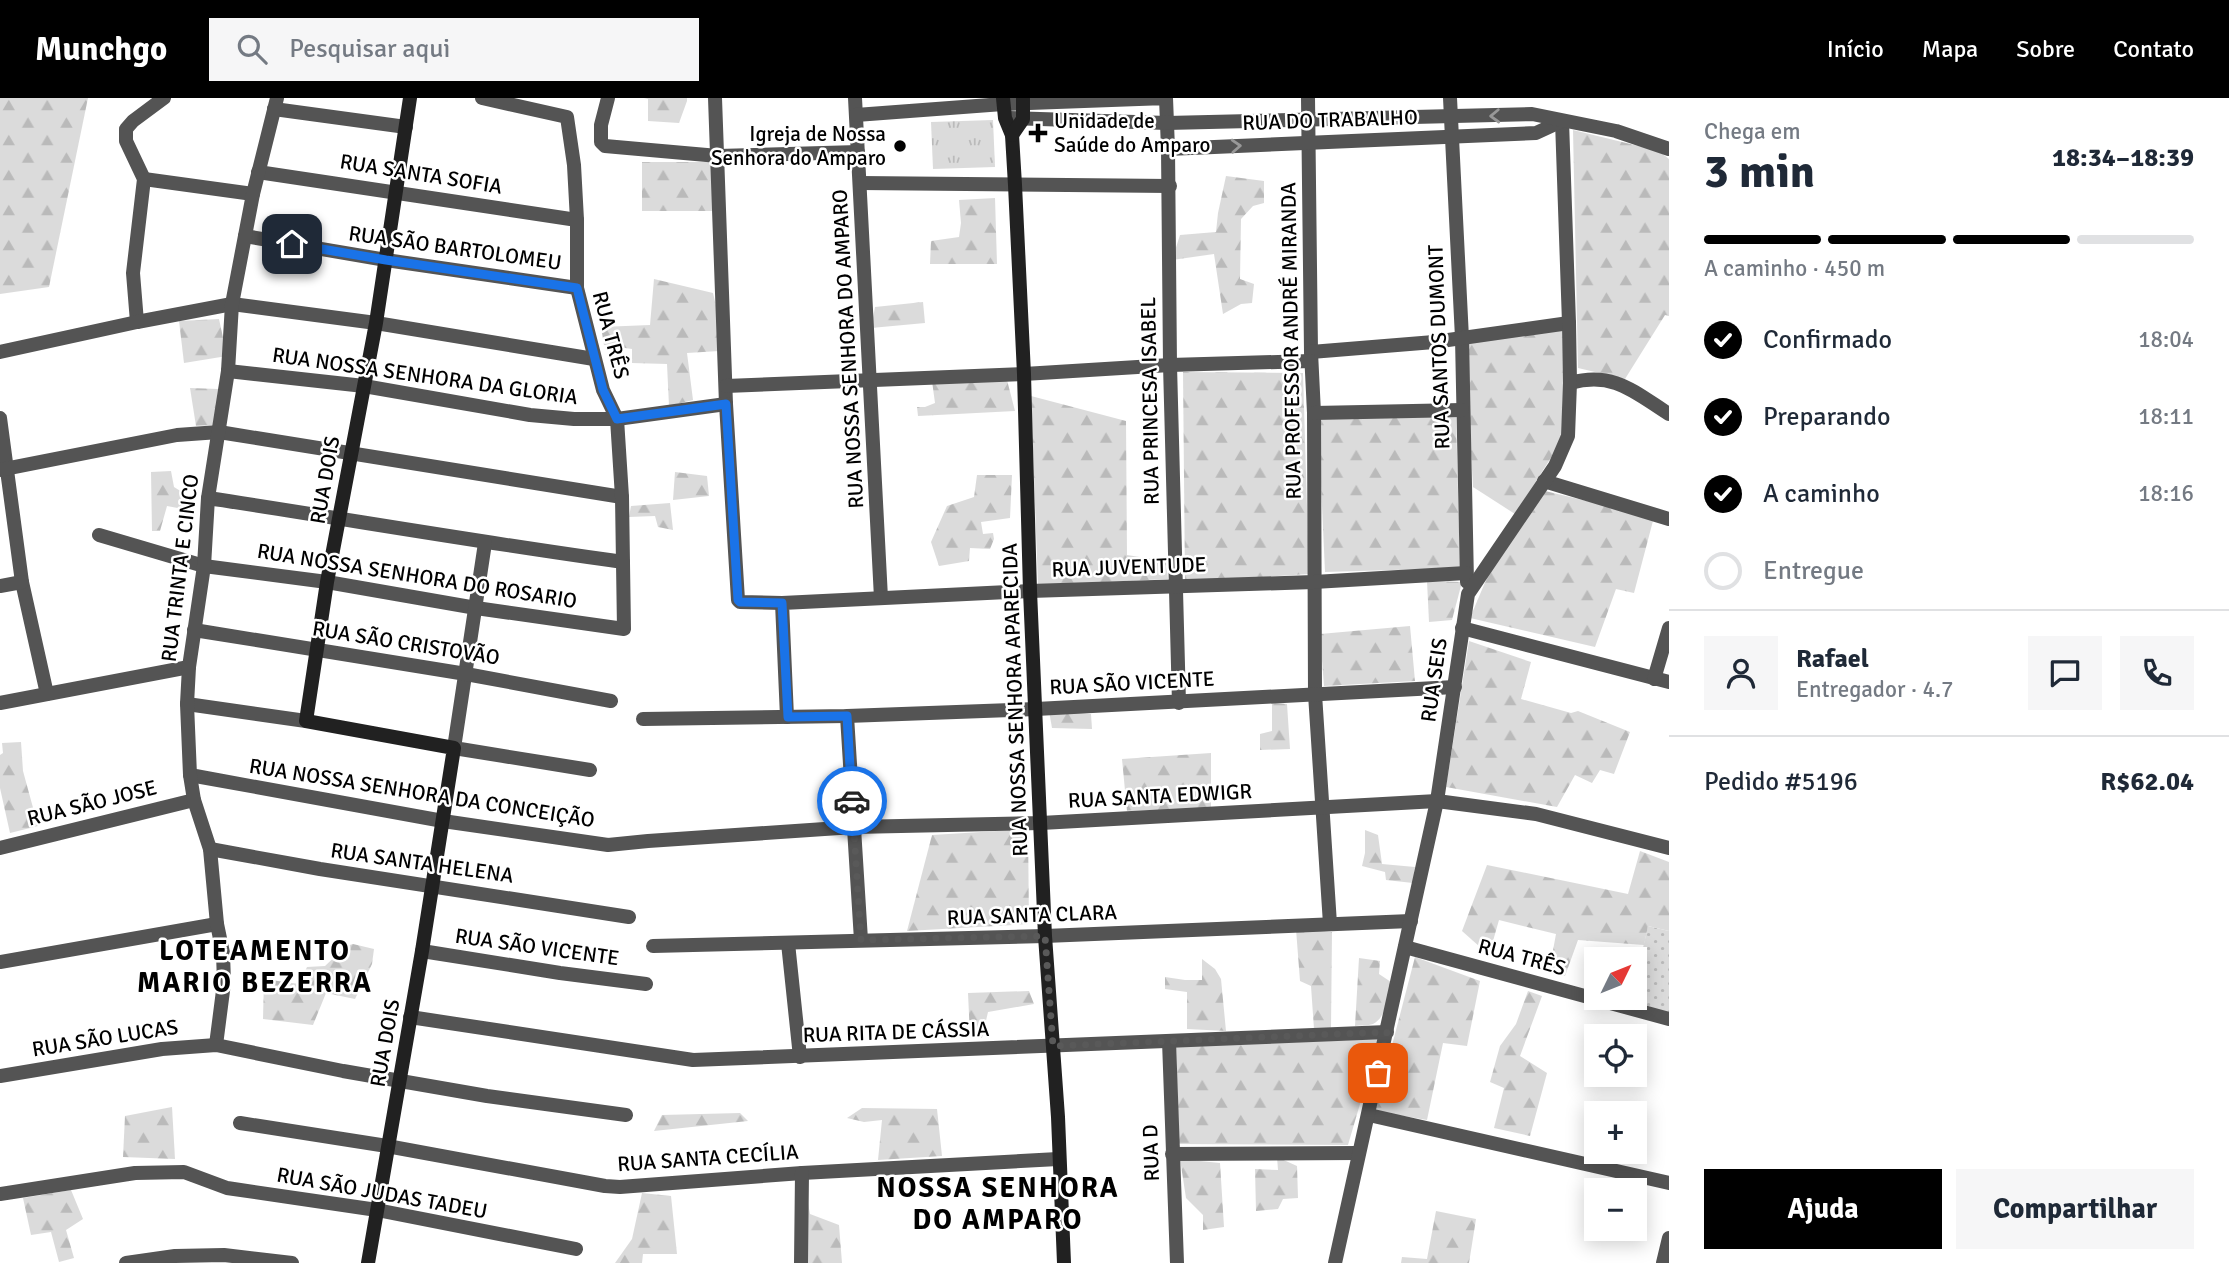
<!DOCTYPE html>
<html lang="pt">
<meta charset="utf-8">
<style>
body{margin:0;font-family:Signika,sans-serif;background:#f6f6f7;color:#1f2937;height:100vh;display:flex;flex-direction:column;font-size:26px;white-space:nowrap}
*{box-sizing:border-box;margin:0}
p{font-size:23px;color:#747a83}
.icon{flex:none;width:38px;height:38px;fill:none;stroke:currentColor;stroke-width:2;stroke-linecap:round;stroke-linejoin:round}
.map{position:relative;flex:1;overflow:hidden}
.panel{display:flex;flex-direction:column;background:#fff;width:560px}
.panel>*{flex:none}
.needle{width:46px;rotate:47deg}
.tools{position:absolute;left:1584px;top:849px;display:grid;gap:14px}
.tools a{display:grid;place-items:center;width:63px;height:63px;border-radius:0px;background:#fff;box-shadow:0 4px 18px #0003;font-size:35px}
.pin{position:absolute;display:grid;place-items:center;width:60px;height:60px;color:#fff;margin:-30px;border-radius:14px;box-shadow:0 4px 10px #0006}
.courier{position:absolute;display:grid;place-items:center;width:70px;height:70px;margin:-35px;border:5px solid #1a73e8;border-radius:50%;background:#fff;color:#222;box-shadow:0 2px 9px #0007}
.summary em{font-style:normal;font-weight:800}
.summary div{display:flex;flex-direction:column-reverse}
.summary{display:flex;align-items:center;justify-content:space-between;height:119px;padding:0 35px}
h1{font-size:46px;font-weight:800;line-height:52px}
.bar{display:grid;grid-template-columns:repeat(4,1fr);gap:10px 7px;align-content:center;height:84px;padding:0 35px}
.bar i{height:9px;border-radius:5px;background:#e0e1e3}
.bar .active{background:#000}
.bar p{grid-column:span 4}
.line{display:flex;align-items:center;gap:18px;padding:0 35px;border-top:2px solid #e0e1e3}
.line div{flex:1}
.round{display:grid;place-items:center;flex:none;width:74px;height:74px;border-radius:0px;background:#f6f6f7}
ol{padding:0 35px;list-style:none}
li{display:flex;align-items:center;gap:21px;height:77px}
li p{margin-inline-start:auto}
li .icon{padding:7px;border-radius:50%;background:#000;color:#fff;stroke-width:4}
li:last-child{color:#747a83}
li i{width:38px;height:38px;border:4px solid #e0e1e3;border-radius:50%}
.primary-button{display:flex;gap:14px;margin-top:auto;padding:14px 35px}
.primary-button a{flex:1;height:80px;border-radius:0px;background:#000;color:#fff;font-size:28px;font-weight:800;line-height:80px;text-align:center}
.primary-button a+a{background:#f6f6f7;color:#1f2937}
header{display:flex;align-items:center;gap:42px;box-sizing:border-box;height:98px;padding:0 35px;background:#000;color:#fff}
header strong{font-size:33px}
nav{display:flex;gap:38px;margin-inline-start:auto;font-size:24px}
.search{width:490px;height:63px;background:#f6f6f7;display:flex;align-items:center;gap:18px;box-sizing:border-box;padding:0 24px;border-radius:0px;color:#747a83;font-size:26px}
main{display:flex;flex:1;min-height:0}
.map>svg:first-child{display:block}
.grass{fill:url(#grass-dots)}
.forest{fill:url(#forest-firs)}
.park{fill:url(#park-tufts)}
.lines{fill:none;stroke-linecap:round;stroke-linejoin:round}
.minor{stroke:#545454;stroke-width:14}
.tertiary{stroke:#545454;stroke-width:14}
.secondary{stroke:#212121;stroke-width:14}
.oneway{stroke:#989898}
.done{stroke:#595959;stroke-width:7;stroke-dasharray:0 12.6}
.route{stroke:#1a73e8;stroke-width:9}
.poi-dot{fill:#000;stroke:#fff;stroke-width:2.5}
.labels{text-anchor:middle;stroke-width:5;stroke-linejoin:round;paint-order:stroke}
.street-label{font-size:21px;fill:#000;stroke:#fff}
.poi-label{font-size:21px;fill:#000;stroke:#fff;text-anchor:start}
.district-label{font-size:28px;font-weight:bold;letter-spacing:2px;fill:#000;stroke:#fff}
</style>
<header>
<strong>Munchgo</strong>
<div class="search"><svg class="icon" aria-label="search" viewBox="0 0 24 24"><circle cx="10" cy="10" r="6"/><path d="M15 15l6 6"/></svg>Pesquisar aqui</div>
<nav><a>Início</a><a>Mapa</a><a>Sobre</a><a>Contato</a></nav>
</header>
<main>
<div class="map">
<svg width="1669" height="1165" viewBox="0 0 1669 1165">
<defs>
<pattern id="grass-dots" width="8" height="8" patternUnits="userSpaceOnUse" patternTransform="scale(1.75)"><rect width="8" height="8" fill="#dbdbdb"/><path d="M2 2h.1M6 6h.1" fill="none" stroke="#bababa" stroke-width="1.8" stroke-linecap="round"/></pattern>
<pattern id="forest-firs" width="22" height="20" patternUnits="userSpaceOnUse" patternTransform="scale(1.75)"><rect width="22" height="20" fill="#dbdbdb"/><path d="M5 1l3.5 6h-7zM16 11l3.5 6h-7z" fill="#bababa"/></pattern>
<pattern id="park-tufts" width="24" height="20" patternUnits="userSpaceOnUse" patternTransform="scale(1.75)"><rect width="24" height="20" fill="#dbdbdb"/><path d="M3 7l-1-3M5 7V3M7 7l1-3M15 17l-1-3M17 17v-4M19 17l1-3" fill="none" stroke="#bababa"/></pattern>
</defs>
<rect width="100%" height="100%" fill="#fff"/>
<polygon class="grass" points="1648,828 1669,833 1669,915 1630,904 1631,900 1634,900 1635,885"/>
<g class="forest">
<polygon points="0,0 88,0 49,189 0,196"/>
<polygon points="644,0 687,0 687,3 679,25 648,23 648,1"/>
<polygon points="1573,32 1659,53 1669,61 1669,218 1665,217 1625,281 1578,270"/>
<rect x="642" y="64" width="70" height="49"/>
<polygon points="1226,78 1264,83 1264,105 1253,108 1241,121 1240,181 1254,186 1252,205 1241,206 1223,216 1214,156 1172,162 1180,137 1216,134 1218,115"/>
<polygon points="995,100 997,166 930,166 931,143 959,139 961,125 959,102"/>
<polygon points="654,181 713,195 718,216 719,253 687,255 693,302 669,308 667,266 632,265 632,251 604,247 601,229 650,227"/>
<polygon points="923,204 925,225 871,230 875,209"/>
<polygon points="219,221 227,258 184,265 179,223"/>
<polygon points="1566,228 1561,344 1515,416 1473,389 1465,246"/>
<polygon points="1183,274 1303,275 1309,476 1185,484"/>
<polygon points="1007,282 1015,313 918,318 917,309 925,309 935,305 932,283"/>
<polygon points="190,290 218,291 216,327 196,328"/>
<polygon points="1031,298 1126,323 1127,457 1166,463 1168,481 1038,487"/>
<polygon points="1318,319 1456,319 1460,470 1325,474"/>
<polygon points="171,373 174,389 182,394 183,411 167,408 160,433 152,433 151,374"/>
<polygon points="675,374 707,378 709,398 673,402"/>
<polygon points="977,377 1012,377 1010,420 981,424 983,436 993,435 994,441 990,451 970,450 969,463 939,468 931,444 947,408 974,399"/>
<polygon points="1545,393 1654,419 1634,495 1616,491 1595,549 1470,520 1489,475"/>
<polygon points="670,405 673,432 658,429 655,418 629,419 631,408"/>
<polygon points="1427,483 1462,484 1452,522 1429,524"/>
<polygon points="1410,528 1415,583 1324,588 1320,536"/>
<polygon points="1469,543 1531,564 1521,601 1571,615 1578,613 1630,634 1614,676 1600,672 1592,685 1575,677 1557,709 1446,689"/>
<polygon points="1272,605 1287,606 1290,651 1260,652 1260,636 1272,633"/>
<polygon points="1049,613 1091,616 1092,631 1052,630"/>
<polygon points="21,644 23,673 38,728 10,735 0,690 0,657 3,655 2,645"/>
<polygon points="1211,655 1211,711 1127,713 1122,661"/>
<polygon points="1028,731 1029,826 907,833 932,737"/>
<polygon points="1365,732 1378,737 1382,766 1415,769 1413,785 1386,782 1385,774 1362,768 1365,755"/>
<polygon points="1640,753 1669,764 1669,833 1648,828 1644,847 1578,842 1565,878 1549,874 1556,836 1499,822 1489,857 1462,833 1487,767 1628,796"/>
<polygon points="1296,831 1332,834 1331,930 1314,931 1311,888 1300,883"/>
<polygon points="353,846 374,851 372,866 355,901 326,895 313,927 263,921 264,881 299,886 307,869 325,868 346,848"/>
<polygon points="1415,859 1480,883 1467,948 1443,945 1427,1022 1375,1013"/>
<path d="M1359,860L1380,863L1379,876L1391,884C1388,897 1387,919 1373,926C1368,928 1360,927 1355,928Z"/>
<polygon points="1202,861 1215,871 1221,881 1226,933 1187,931 1187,894 1165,891 1165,879 1185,882 1202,882"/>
<polygon points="1029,893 1034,906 988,914 982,940 970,938 968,895"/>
<polygon points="1528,893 1542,898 1520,958 1547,975 1530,1038 1494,1030 1504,990 1490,984 1500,948 1516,926"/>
<polygon points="1379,941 1348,1047 1179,1046 1176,948"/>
<polygon points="172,1009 175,1061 123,1059 125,1018"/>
<polygon points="862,1010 937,1011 942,1058 878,1062 882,1022 864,1024 847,1020"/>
<polygon points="740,1015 748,1023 654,1033 662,1017"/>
<polygon points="1277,1059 1297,1068 1298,1100 1283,1101 1278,1111 1256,1113 1255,1071 1278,1072"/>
<polygon points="1180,1061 1220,1065 1224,1129 1203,1132 1203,1117 1186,1100"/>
<polygon points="804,1083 810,1116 839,1127 842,1165 804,1165"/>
<polygon points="71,1092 83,1121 66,1132 74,1160 59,1164 51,1134 31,1137 23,1100"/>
<polygon points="642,1095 671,1098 677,1156 643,1156 642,1165 615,1165 632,1141"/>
<polygon points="1436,1113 1476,1121 1469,1165 1401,1165 1402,1159 1427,1161"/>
</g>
<polygon class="park" points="993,22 995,69 933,71 931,24"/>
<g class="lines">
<g class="minor">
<polyline points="608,0 601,27 601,44 605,48 718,58 858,54"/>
<polyline points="715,0 726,306 738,502 740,504 782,505"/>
<polyline points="855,0 881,500"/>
<polyline points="1308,0 1311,254 1314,315 1315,596 1330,826"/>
<polyline points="1450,0 1462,240 1467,484"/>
<polyline points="274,11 406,29"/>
<polyline points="856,17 1003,6"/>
<polyline points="1168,51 1170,267 1179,605"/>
<polyline points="258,74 577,122"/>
<polyline points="144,81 253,96"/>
<polyline points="860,85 1170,88"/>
<polyline points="245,138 386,162 577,190"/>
<polyline points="137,224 133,175 144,81 126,43 126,31 133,23 164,0"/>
<polyline points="0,254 137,224 232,206 376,225 594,261"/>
<polyline points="1311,254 1434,244 1569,225"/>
<polyline points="228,273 364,288 530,317 574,321 617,321 726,306"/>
<path d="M1570,285C1614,273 1634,294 1669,316"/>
<polyline points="726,288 1024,276 1170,267 1311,263"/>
<polyline points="1314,315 1462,312"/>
<polyline points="0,320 22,484 47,596"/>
<polyline points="0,372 177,337 219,334 622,399"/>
<polyline points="1544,383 1669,421"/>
<path d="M208,400C346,421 484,445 623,464"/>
<polyline points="99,437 204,468 327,484 476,510 624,531 622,399 617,321 603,292 577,190 577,122 574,67 567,19 482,0"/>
<polyline points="485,445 454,650 590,672"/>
<polyline points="0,488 22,484"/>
<polyline points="1462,530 1669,584"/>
<polyline points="194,532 466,576 611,603"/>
<polyline points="1654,581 1669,530"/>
<polyline points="0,605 189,569"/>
<polyline points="187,606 306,623"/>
<polyline points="847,618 861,842"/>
<polyline points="787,619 782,505 1030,493 1314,484 1466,475"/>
<polyline points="643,621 847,618 1036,611 1455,589"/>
<polyline points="190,677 443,723 608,747 648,743 854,729 1041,725 1437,703 1536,716 1669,750"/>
<polyline points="0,750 194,702"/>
<polyline points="210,751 320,771 629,819"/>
<polyline points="788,845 800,959"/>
<polyline points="653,848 1045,838 1411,823"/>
<polyline points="1405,849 1669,921"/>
<polyline points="422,853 560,875 646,886"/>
<polyline points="0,864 217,826"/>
<polyline points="410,919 693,962 1387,934"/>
<polyline points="1169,943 1177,1165"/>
<polyline points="216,947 224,885 223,855 217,826 210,751 194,702 190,677 187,606 189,569 204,468 208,400 228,273 232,206 253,96 277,0"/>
<polyline points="0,978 162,951 216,947 343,973 487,998 626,1017"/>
<polyline points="1369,1017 1669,1085"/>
<polyline points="240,1025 387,1048 605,1088 620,1089 802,1075 1058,1061"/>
<polyline points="1172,1056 1358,1055"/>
<polyline points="0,1096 135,1075 184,1074 227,1090 377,1112 576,1151"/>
<polyline points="126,1165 175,1158 224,1157 292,1165"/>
<polyline points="801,1165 802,1075"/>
<polyline points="1335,1165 1437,703 1468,496 1555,368 1568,338 1570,285 1569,225 1562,23"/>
<polyline points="1663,1165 1669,1140"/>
</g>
<g class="tertiary">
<polyline points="1003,6 1166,0 1168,51 1536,35 1562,23"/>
<polyline points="1010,20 1167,25 1532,16 1616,33 1669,51"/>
</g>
<g class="secondary">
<polyline points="1003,0 1005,20 1012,37 1015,87 1024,276 1030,493 1045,838 1058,1019 1064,1165"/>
<polyline points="1012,37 1023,21 1023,0"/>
<polyline points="368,1165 422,853 454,650 306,623 327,484 376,225 410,0"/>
</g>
</g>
<defs><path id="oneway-chevron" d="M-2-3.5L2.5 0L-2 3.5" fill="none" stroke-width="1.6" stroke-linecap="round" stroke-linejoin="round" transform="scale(1.75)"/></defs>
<g class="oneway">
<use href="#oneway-chevron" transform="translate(1495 18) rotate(178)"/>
<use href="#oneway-chevron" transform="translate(1236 48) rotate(-3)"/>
</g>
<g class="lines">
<polyline class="done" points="852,703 861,842 1045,838 1053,948 1387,934 1378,975"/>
<polyline class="route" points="292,146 386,162 577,190 603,292 617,321 726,306 738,502 740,504 782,505 788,619 847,618 852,703"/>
</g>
<g class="poi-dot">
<path d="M1034.5 24.5h7v7h7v7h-7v7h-7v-7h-7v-7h7z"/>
<circle cx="900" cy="48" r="7"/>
</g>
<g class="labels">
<g class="street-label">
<text transform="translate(1330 22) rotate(-2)" y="7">RUA DO TRABALHO</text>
<text transform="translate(421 76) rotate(9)" y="7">RUA SANTA SOFIA</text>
<text transform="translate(455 150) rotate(8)" y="7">RUA SÃO BARTOLOMEU</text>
<text transform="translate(611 237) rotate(75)" y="7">RUA TRÊS</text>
<text transform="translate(1291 243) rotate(-91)" y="7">RUA PROFESSOR ANDRÉ MIRANDA</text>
<text transform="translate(1439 249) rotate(-92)" y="7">RUA SANTOS DUMONT</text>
<text transform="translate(848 251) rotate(-93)" y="7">RUA NOSSA SENHORA DO AMPARO</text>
<text transform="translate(425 278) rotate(8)" y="7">RUA NOSSA SENHORA DA GLORIA</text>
<text transform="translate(1150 303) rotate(-91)" y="7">RUA PRINCESA ISABEL</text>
<text transform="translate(325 382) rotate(-80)" y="7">RUA DOIS</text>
<text transform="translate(1129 469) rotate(-2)" y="7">RUA JUVENTUDE</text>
<text transform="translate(180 470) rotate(-83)" y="7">RUA TRINTA E CINCO</text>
<text transform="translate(417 478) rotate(9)" y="7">RUA NOSSA SENHORA DO ROSARIO</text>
<text transform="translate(406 545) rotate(9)" y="7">RUA SÃO CRISTOVÃO</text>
<text transform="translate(1434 582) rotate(-82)" y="7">RUA SEIS</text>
<text transform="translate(1132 585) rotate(-3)" y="7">RUA SÃO VICENTE</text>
<text transform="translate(1015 602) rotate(-92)" y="7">RUA NOSSA SENHORA APARECIDA</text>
<text transform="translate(422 695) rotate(9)" y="7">RUA NOSSA SENHORA DA CONCEIÇÃO</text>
<text transform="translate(1160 698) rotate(-3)" y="7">RUA SANTA EDWIGR</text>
<text transform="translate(92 705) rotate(-14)" y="7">RUA SÃO JOSE</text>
<text transform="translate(422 765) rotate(8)" y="7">RUA SANTA HELENA</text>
<text transform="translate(1032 817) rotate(-2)" y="7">RUA SANTA CLARA</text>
<text transform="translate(537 849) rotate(8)" y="7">RUA SÃO VICENTE</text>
<text transform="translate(1522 859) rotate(15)" y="7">RUA TRÊS</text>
<text transform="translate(896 934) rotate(-2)" y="7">RUA RITA DE CÁSSIA</text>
<text transform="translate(105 940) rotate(-9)" y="7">RUA SÃO LUCAS</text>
<text transform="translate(385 945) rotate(-80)" y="7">RUA DOIS</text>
<text transform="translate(1151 1055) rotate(-92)" y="7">RUA D</text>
<text transform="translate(708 1060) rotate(-4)" y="7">RUA SANTA CECÍLIA</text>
<text transform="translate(382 1095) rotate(10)" y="7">RUA SÃO JUDAS TADEU</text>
</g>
<g class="poi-label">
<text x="1054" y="30">Unidade de<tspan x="1054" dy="24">Saúde do Amparo</tspan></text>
<text x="886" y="43" text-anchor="end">Igreja de Nossa<tspan x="886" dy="24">Senhora do Amparo</tspan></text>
</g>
<g class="district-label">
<text x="255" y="862">LOTEAMENTO<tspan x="255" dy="32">MARIO BEZERRA</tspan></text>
<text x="998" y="1099">NOSSA SENHORA<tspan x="998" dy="32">DO AMPARO</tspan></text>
</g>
</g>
</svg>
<div class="tools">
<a><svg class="needle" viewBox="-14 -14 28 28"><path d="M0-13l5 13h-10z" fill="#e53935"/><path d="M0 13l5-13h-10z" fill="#747a83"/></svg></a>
<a><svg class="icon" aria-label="locate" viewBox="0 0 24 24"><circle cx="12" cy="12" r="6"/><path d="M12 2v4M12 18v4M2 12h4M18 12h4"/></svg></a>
<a>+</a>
<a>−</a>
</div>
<div class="pin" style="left:1378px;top:975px;background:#ea580c"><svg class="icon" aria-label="bag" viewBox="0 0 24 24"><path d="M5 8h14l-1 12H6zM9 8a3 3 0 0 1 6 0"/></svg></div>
<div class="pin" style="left:292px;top:146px;background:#1f2937"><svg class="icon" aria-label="home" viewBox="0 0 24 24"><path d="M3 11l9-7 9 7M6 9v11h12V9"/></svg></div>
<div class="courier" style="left:852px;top:703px"><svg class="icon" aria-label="car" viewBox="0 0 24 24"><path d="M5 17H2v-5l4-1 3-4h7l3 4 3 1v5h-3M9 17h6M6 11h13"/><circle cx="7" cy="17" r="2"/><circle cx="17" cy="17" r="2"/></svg></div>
</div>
<section class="panel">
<div class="summary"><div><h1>3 min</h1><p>Chega em</p></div><em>18:34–18:39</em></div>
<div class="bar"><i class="active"></i><i class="active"></i><i class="active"></i><i></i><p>A caminho · 450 m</p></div>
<ol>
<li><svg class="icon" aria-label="check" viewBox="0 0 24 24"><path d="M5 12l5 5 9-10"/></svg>Confirmado<p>18:04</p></li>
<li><svg class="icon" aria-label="check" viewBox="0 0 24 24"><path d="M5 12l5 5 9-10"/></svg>Preparando<p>18:11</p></li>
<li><svg class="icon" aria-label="check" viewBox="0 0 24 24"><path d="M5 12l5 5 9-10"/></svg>A caminho<p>18:16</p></li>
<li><i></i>Entregue</li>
</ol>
<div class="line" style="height:126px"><a class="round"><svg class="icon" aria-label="person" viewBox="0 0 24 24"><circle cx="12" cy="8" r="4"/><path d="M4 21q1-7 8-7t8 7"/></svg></a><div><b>Rafael</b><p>Entregador · 4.7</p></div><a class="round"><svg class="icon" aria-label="chat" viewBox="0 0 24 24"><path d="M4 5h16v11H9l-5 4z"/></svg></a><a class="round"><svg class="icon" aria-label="phone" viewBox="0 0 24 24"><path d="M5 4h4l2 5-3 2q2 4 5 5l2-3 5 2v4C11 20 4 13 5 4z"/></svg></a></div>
<div class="line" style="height:91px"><div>Pedido #5196</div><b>R$62.04</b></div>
<div class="primary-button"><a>Ajuda</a><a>Compartilhar</a></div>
</section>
</main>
